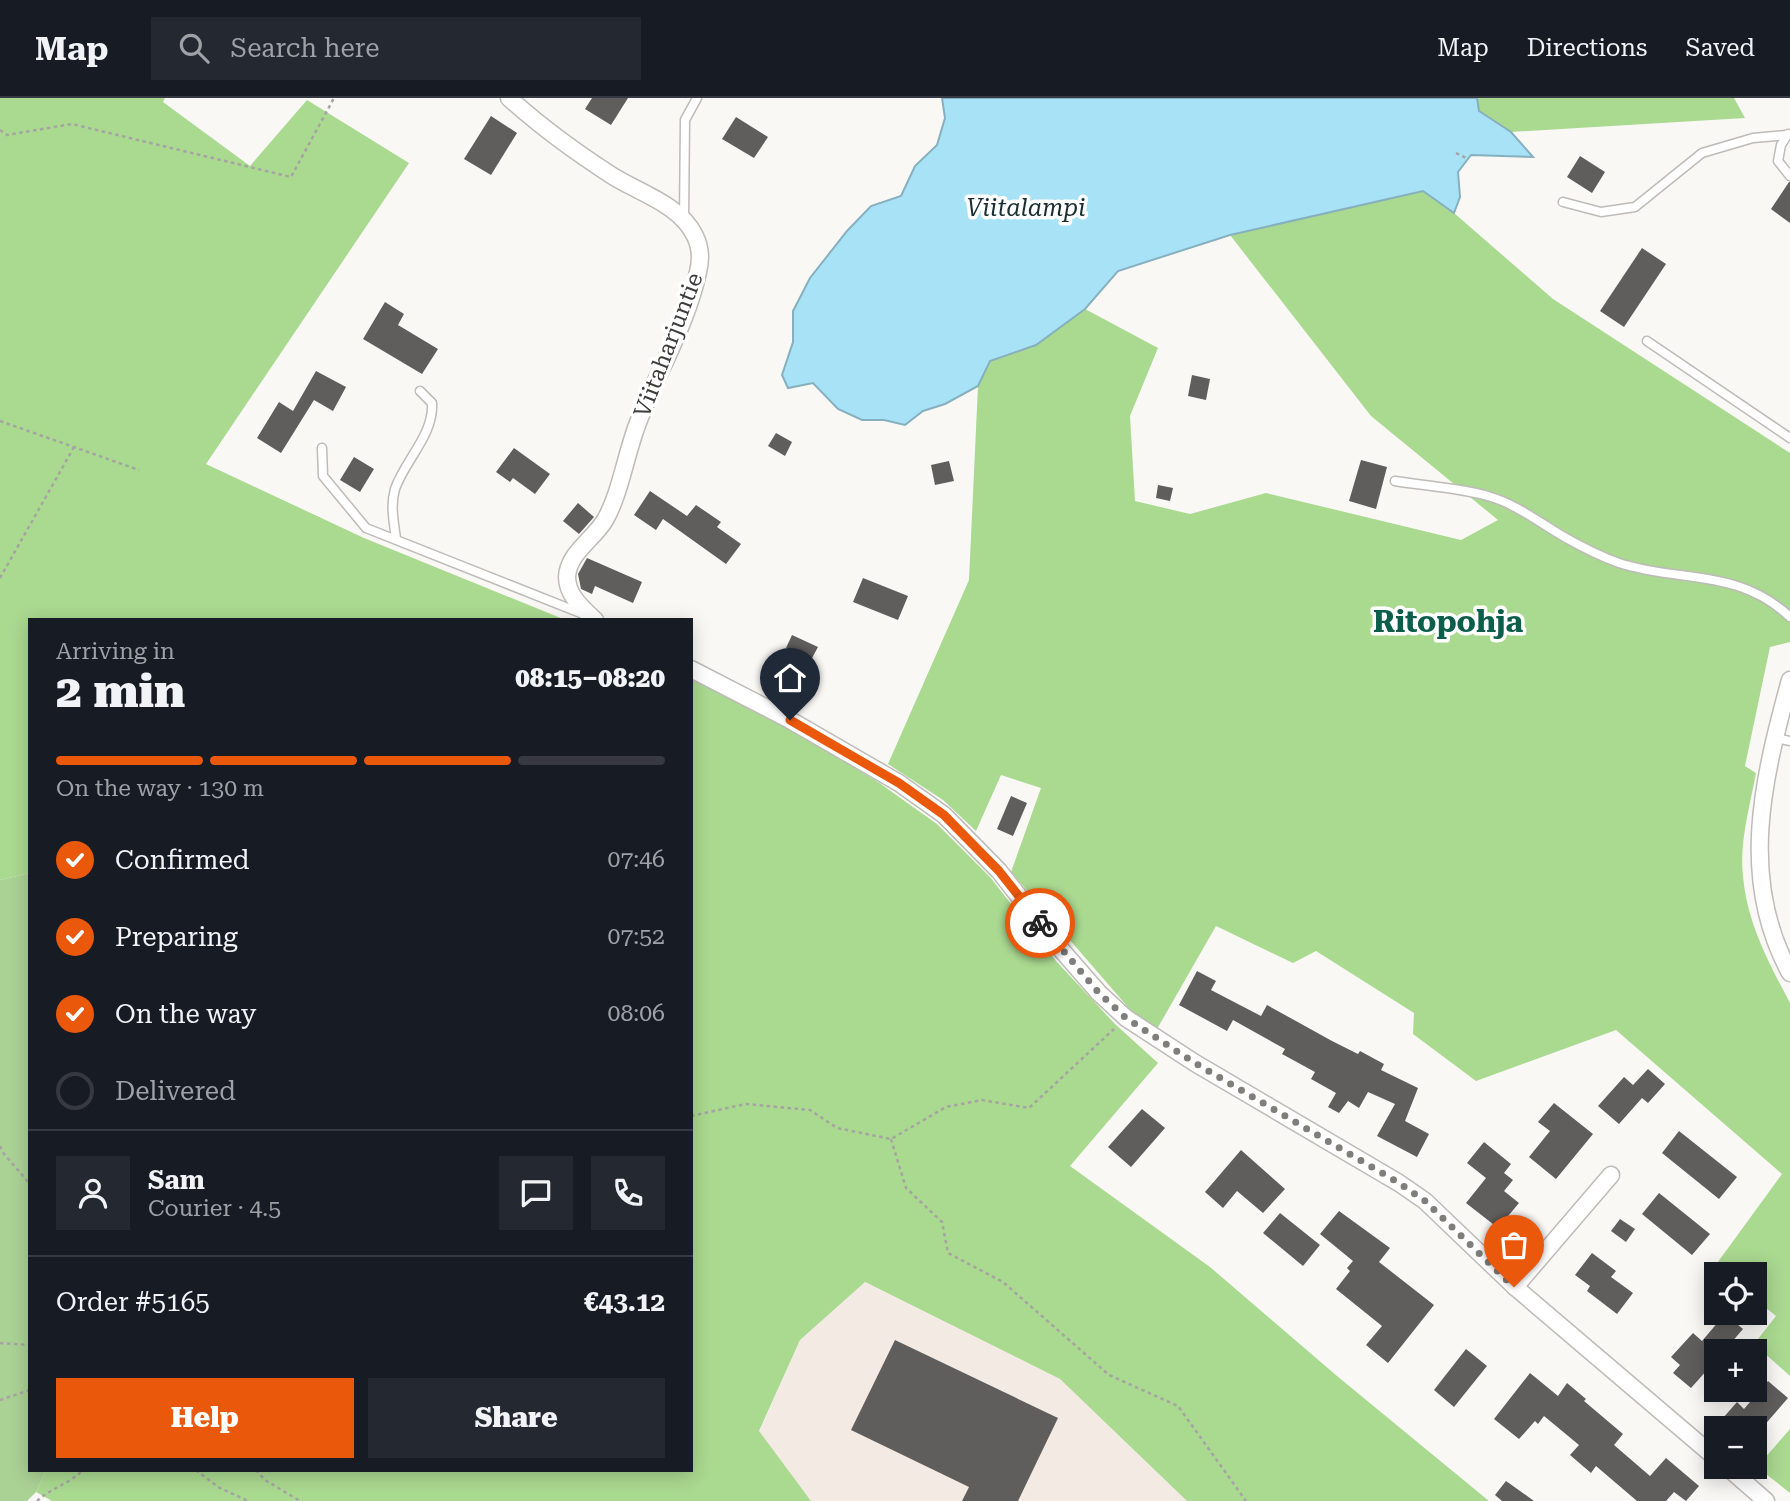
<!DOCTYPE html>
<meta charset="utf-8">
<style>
body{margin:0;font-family:"Roboto Serif",serif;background:#242831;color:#f1f3f6;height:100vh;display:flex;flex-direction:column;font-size:26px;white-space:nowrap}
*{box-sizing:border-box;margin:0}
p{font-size:23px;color:#9ea1a6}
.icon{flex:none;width:38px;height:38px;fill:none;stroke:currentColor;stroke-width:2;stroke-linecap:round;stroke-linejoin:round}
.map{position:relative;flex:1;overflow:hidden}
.drawer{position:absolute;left:28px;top:520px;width:665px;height:854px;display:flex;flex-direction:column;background:#171b24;border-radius:0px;box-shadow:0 4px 18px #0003}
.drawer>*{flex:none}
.controls{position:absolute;left:1704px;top:1164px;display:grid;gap:14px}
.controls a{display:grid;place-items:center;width:63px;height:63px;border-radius:0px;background:#171b24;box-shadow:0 4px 18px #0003;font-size:35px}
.pin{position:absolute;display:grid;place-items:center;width:60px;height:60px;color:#fff;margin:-72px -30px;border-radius:50% 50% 50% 0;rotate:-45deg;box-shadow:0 0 7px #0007}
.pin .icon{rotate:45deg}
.courier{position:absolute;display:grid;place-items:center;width:70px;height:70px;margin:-35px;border:5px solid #ea580c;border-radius:50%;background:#fff;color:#222;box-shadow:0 2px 9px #0007}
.summary em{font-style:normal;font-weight:800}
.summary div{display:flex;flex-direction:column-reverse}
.summary{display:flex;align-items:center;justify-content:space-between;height:119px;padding:0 28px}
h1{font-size:46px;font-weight:800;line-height:52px}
.bar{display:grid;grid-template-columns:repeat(4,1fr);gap:10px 7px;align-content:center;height:84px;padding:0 28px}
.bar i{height:9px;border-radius:5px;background:#363941}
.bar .current{background:#ea580c}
.bar p{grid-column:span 4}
.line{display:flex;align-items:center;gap:18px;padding:0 28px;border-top:2px solid #363941}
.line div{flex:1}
.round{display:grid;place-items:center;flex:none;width:74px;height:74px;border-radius:0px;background:#242831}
ol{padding:0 28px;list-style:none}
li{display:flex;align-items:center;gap:21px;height:77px}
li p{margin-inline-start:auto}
li .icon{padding:7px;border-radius:50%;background:#ea580c;color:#fff;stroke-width:4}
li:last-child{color:#9ea1a6}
li i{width:38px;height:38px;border:4px solid #363941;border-radius:50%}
.primary-button{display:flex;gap:14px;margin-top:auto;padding:14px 28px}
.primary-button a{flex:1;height:80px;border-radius:0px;background:#ea580c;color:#fff;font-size:28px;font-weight:800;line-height:80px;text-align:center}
.primary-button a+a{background:#242831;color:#f1f3f6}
header{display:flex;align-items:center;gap:42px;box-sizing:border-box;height:98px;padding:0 35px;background:#171b24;border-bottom:2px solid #363941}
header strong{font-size:33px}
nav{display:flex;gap:38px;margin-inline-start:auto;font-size:24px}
.search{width:490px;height:63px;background:#242831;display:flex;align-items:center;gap:18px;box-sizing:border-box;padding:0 24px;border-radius:0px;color:#9ea1a6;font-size:26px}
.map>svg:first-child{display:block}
.built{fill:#f3ebe3}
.green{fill:#abd295}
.forest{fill:#aad990}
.water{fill:#a7e2f6;stroke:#87b0be;stroke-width:2}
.building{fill:#605e5c}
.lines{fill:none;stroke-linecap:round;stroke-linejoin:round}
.service-casing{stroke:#bebbb9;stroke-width:11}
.minor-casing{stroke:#bebbb9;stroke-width:19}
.path{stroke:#a5a4a2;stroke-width:2.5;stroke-dasharray:3.5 3.5;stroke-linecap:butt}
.service{stroke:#fff;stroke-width:8}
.minor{stroke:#fff;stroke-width:16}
.done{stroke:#7f7e7c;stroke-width:7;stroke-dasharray:0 12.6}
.route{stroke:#ea580c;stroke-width:9}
.labels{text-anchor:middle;stroke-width:7;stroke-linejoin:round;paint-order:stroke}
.street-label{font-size:23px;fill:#3d3c3b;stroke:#fff}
.water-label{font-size:24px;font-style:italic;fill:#192d33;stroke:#fff}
.district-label{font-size:30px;font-weight:bold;fill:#0b5e4a;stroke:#fff}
</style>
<header>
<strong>Map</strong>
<div class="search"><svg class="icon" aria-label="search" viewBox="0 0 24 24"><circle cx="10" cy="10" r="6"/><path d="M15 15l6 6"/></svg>Search here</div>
<nav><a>Map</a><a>Directions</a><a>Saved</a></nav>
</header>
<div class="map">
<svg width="1790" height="1403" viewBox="0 0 1790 1403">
<rect width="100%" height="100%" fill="#faf8f5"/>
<polygon class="built" points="864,1184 1060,1281 1187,1403 811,1403 759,1334 800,1242"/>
<polygon class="green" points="30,775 30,1372 46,1372 36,1394 27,1403 0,1403 0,782"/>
<g class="forest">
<polygon points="0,0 165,0 163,4 250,68 307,2 409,65 206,366 364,440 563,521 30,522 30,775 0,782"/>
<polygon points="1477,0 1734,0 1745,20 1511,34 1479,13"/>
<path d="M1423,93L1454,115L1553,201L1790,355V544L1770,549L1745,668L1756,675C1750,708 1739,745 1743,778C1747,825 1769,865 1790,905V1278L1754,1246L1776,1218L1755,1201V1176H1725L1715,1168L1782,1076L1616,932L1476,983L1413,936L1414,915L1316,853L1293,865L1216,828L1157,931L1133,915L1011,774L1041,690L1001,677L976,733L943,702L888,666L969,482L978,288L990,263L1036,247L1085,211L1158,250L1130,318L1135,403L1190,416L1266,395L1461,442L1498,422L1371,318L1230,137Z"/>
<polygon points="691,579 783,626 878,684 937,726 990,779 1056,863 1115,926 1158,965 1070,1068 1210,1169 1337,1278 1489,1403 1187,1403 1060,1281 865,1184 800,1242 759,1333 811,1403 52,1403 36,1394 46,1372 691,1372"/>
<polygon points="1790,1331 1790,1395 1757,1369"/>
</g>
<polygon class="water" points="942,0 1477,0 1479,13 1511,34 1533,59 1471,57 1458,74 1460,99 1454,115 1423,93 1230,137 1118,173 1085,211 1036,247 990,263 978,288 945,306 923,313 905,327 884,322 862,322 838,311 813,285 788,290 782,277 793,244 793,213 810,180 847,133 871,108 901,98 915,68 937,47 945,20"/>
<g class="building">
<polygon points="592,0 628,0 611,27 585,11"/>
<polygon points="491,18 517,35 491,77 464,61"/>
<polygon points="736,19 768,39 754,60 722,41"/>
<polygon points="1580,58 1605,74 1592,95 1567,79"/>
<polygon points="1789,84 1790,84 1790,125 1771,111"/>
<polygon points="1642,150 1666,166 1624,229 1600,213"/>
<polygon points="385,204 404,216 398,227 438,251 422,276 363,241"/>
<polygon points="316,273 346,289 333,313 314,302 281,355 257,340 279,304 293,313"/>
<polygon points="1192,277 1210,281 1206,302 1188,298"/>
<polygon points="776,335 792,344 785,358 768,348"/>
<polygon points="514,350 550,376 535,396 513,380 510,384 496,374"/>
<polygon points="354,359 374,371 360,394 340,382"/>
<polygon points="1361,362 1387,369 1376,411 1349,403"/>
<polygon points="949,363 954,383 935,387 931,367"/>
<polygon points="1158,387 1173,390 1170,403 1156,400"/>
<polygon points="650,393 687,418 696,407 721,424 717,429 741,446 726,466 663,421 656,432 634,417"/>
<polygon points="578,405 594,419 579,436 563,423"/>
<polygon points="587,460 642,484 633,505 595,488 592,496 581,491 578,476"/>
<polygon points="863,480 908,498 898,522 853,504"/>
<polygon points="792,537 818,549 811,562 786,550"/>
<polygon points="1011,698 1027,705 1013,738 997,731"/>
<polygon points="1197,873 1216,883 1211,892 1261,918 1267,907 1332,943 1358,956 1360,953 1384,966 1381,972 1418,990 1405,1023 1429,1036 1417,1059 1377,1038 1395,1006 1368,994 1359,1010 1348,1003 1339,1015 1328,1009 1336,995 1311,981 1315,974 1282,956 1285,951 1233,922 1227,933 1179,907"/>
<polygon points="1648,971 1665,986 1648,1005 1642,1000 1619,1026 1598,1008 1624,979 1633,987"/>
<polygon points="1554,1005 1593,1036 1556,1081 1529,1059 1550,1033 1538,1024"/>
<polygon points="1142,1011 1165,1030 1131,1069 1108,1049"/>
<polygon points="1679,1033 1737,1079 1719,1101 1662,1055"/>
<polygon points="1484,1044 1511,1066 1504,1075 1513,1082 1504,1093 1519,1105 1498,1130 1466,1105 1486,1080 1467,1065"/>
<polygon points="1241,1052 1285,1091 1263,1115 1237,1093 1223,1110 1205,1094"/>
<polygon points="1659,1095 1710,1136 1692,1157 1642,1116"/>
<polygon points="1339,1113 1390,1150 1379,1164 1434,1207 1388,1265 1366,1247 1382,1228 1336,1191 1350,1173 1347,1170 1353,1163 1320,1136"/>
<polygon points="1280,1115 1320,1147 1303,1168 1263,1135"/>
<polygon points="1620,1121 1635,1131 1626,1144 1611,1133"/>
<polygon points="1592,1155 1616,1173 1611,1179 1633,1195 1617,1216 1587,1193 1590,1188 1575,1177"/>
<polygon points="1725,1216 1743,1231 1724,1253 1717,1253 1717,1261 1691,1290 1673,1275 1680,1267 1671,1259 1693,1235 1702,1243"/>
<polygon points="895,1242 1058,1320 1018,1403 962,1403 969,1389 851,1332"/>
<polygon points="1466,1251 1487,1268 1454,1309 1434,1292"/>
<polygon points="1530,1275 1558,1298 1567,1285 1586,1301 1584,1303 1623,1336 1614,1347 1650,1378 1666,1360 1699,1388 1686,1403 1674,1394 1666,1403 1637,1403 1596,1368 1591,1375 1570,1357 1579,1347 1544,1318 1538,1326 1535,1323 1519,1341 1494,1321"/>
<polygon points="1768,1283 1788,1300 1762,1330 1735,1330 1723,1320 1737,1304 1744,1311"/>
<polygon points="1506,1383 1534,1403 1502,1403 1495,1397"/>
</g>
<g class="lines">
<defs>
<g id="service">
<polyline points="1788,36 1781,47 1778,63 1790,78"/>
<polyline points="1563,104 1601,114 1635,109 1702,55 1753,40 1787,37"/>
<polyline points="684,120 685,22 697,0"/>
<polyline points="1647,243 1790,340"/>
<polyline points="322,350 323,378 366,430 583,516"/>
<path d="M1395,383C1425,388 1463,390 1491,399C1518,407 1541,426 1566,440C1582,449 1602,459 1619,465C1681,485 1738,470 1790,519"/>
<path d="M396,441C394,424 390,408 395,391C405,362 434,337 432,305L420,293"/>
<polyline points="1776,640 1790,643"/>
</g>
<g id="minor">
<path d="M509,0C542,30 574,53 611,77C639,95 680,106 695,138C701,150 701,162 698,174C687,226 658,273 639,322C627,351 620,397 605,422C594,441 568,455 567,479C567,497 582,510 595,522"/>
<polyline points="691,571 790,622 899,685 944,717 999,773 1058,848 1099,895 1126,920 1195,965 1399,1085 1425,1103 1515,1189 1717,1361"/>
<path d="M1790,582C1763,681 1738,780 1790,875"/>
<polyline points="1515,1189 1611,1077"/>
<polyline points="1726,1368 1766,1403"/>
</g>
</defs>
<use href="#service" class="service-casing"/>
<use href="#minor" class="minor-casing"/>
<g class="path">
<polyline points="0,32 7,37 72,26 291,79 334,0"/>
<polyline points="1456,55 1468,61"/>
<polyline points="0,323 139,372"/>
<polyline points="0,480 74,349"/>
<polyline points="691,1018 746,1006 810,1012 837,1030 891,1041 946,1009 982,1002 1029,1010 1114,931"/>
<polyline points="891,1041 906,1090 942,1124 948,1155 1003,1184 1109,1277 1178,1308 1246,1403"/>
<polyline points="0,1048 4,1056 30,1086"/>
<polyline points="0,1245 30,1247"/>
<polyline points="0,1302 30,1292"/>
<polyline points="196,1372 218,1389 248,1403"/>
<polyline points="256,1372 265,1382 300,1403"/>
<path d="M37,1403C51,1390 69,1386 83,1372"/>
</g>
<use href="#service" class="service"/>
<use href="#minor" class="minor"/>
</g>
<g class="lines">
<polyline class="done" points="1040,825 1099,895 1126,920 1195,965 1399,1085 1425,1103 1514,1189"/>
<polyline class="route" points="790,622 899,685 944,717 999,773 1040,825"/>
</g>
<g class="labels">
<g class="street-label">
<text transform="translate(668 247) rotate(-69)" y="8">Viitaharjuntie</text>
</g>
<g class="water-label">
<text x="1026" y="118">Viitalampi</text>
</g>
<g class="district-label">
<text x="1448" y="534">Ritopohja</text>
</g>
</g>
</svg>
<div class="controls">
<a><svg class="icon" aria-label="locate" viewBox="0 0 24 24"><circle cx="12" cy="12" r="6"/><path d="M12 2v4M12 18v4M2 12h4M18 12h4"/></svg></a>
<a>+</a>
<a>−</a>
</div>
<div class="pin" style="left:1514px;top:1189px;background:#ea580c"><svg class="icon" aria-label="bag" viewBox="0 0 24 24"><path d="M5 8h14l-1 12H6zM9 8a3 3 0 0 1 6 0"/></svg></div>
<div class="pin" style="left:790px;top:622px;background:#1f2937"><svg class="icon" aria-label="home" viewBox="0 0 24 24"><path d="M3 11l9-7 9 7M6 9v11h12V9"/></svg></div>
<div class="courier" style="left:1040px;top:825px"><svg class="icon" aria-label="bike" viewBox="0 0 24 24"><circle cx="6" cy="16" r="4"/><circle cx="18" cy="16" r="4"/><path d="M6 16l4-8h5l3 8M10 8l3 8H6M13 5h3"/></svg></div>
<section class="drawer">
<div class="summary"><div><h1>2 min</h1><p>Arriving in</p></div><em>08:15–08:20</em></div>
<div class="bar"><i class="current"></i><i class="current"></i><i class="current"></i><i></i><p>On the way · 130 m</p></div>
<ol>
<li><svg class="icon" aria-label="check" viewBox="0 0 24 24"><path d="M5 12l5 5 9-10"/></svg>Confirmed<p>07:46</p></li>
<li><svg class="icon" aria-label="check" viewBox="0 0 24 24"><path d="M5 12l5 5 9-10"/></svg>Preparing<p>07:52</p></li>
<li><svg class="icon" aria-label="check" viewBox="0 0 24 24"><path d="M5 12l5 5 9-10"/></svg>On the way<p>08:06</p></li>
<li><i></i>Delivered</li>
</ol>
<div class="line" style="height:126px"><a class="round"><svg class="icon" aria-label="person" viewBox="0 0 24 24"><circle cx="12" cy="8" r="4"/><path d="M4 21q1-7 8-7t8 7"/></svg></a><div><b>Sam</b><p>Courier · 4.5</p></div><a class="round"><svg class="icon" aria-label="chat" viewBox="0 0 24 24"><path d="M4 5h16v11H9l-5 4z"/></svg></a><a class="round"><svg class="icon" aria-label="phone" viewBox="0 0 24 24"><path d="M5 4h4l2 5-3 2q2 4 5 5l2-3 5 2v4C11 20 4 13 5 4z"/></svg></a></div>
<div class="line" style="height:91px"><div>Order #5165</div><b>€43.12</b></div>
<div class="primary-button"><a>Help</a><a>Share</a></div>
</section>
</div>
